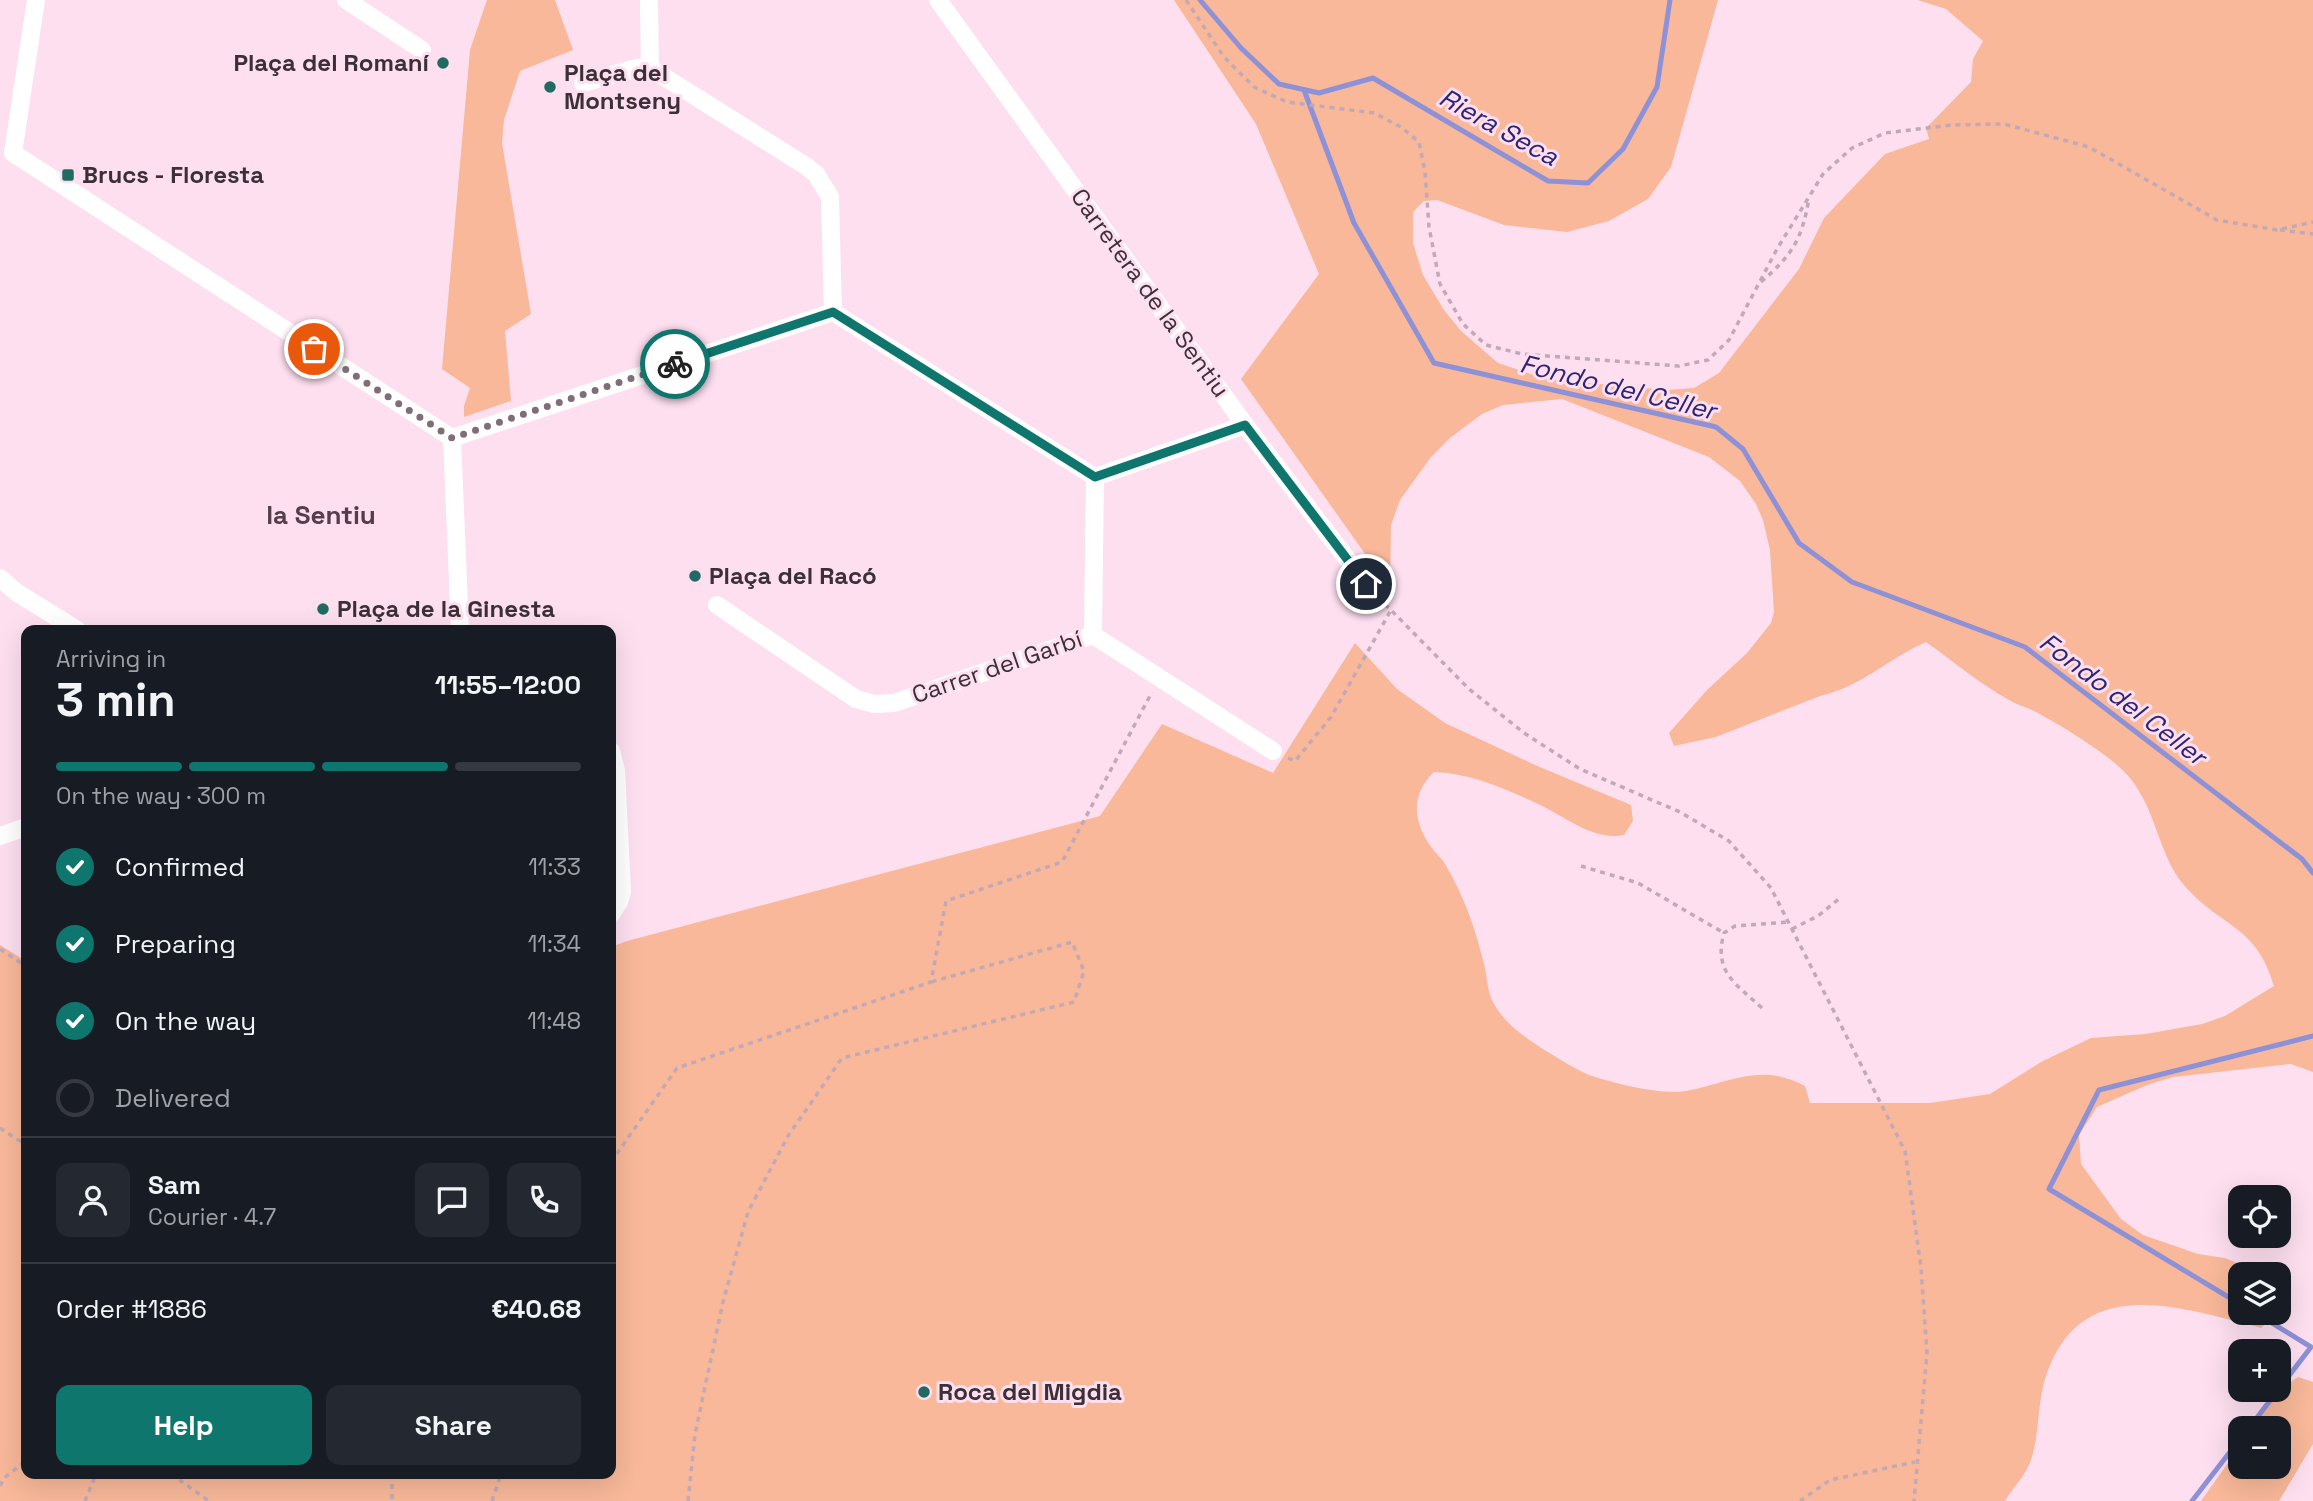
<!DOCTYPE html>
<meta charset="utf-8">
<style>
body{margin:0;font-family:"Space Grotesk",sans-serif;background:#242831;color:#f1f3f6;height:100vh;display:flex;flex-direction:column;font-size:26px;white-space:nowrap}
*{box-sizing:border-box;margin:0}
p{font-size:23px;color:#9ea1a6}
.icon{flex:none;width:38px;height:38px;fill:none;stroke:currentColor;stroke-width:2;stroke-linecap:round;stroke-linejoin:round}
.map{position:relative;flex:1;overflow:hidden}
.side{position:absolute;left:21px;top:625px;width:595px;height:854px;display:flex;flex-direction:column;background:#171b24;border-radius:14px;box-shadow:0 7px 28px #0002}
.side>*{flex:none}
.buttons{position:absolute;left:2228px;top:1185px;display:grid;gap:14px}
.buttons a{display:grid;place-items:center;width:63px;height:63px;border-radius:14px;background:#171b24;box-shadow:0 7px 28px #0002;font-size:35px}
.pin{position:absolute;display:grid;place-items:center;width:60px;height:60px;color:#fff;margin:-30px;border:4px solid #fff;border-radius:50%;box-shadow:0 2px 7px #0007}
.courier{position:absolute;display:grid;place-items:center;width:70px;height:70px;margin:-35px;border:5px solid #0f766e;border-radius:50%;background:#fff;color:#222;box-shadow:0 2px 9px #0007}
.overview em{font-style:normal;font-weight:600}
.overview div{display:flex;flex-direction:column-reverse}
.overview{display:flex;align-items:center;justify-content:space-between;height:119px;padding:0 35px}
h1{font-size:46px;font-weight:600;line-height:52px}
.bar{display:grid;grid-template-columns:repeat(4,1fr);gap:10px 7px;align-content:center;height:84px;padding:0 35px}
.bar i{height:9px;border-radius:5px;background:#363941}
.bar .on{background:#0f766e}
.bar p{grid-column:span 4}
.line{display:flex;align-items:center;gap:18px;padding:0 35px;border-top:2px solid #363941}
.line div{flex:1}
.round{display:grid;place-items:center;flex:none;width:74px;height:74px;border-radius:14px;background:#242831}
ol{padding:0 35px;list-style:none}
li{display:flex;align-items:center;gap:21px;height:77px}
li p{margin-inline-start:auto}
li .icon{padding:7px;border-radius:50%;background:#0f766e;color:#fff;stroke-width:4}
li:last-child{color:#9ea1a6}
li i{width:38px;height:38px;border:4px solid #363941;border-radius:50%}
.action{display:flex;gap:14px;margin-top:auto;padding:14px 35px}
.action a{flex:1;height:80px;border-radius:14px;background:#0f766e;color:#fff;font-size:28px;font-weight:600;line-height:80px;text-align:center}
.action a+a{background:#242831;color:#f1f3f6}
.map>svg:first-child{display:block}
.green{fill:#f8b899}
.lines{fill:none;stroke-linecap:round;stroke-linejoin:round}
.stream{stroke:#8c91d8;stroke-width:5}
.path{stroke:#c2a9b7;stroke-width:3.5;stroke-dasharray:5 5;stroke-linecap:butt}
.street{stroke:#fff;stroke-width:18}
.done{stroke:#7f6d77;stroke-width:7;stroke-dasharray:0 12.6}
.route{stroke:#0f766e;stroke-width:9}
.poi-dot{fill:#206a62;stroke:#fddff0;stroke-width:2.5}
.labels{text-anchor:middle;stroke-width:6;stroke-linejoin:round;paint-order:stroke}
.poi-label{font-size:24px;font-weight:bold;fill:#3b3036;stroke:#fddff0;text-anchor:start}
.street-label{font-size:24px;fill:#3b3036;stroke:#fddff0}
.water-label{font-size:26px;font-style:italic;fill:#2c2476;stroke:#fddff0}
.neighbourhood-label{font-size:26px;font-weight:bold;fill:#553d4b;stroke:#fddff0}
</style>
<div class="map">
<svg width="2313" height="1501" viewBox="0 0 2313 1501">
<rect width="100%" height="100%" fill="#fddff0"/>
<g class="green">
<polygon points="487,0 555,0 573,50 520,71 504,120 502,143 531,314 505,331 511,401 464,417 464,406 470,388 442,369 470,50"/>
<path d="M1174,0H1718L1671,167L1648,199L1609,221L1567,232L1504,225L1437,200L1424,201L1413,212V243L1423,275L1444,310L1461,331L1498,363L1546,379L1667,390L1694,388L1719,373L1799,269L1824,218L1885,154L1929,139L1926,128L1971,82L1973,59L1983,41L1946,9L1918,0H2313V1072L2291,1064L2173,1077L2147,1085L2097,1107L2079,1135L2081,1164L2121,1219L2143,1235L2198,1254L2225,1258L2264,1274H2240V1312L2277,1313L2261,1328C2176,1306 2074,1270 2043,1387C2037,1412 2039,1442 2029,1465C2023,1478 2012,1489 2005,1501H0V945L26,961V1474H611V947L627,941L1100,816L1162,724L1273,773L1355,643L1397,689L1445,723L1535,765L1631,805L1633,821L1624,835C1593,841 1566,817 1538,804C1506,789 1470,773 1434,772C1410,795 1413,822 1432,848C1436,854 1442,858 1445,864C1465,897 1476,931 1485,968C1487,977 1487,986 1490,995C1494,1008 1508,1024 1519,1032C1532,1043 1577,1071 1592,1076C1617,1084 1660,1095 1686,1091C1730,1083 1761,1062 1805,1086L1810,1103H1930L1990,1094L2043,1061L2091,1038L2146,1034L2202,1024L2225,1016L2274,986C2256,924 2221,928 2184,885C2158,855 2157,810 2129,777C2112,756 2059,724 2034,711C2026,707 2017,705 2009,700C1980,684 1953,661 1926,642C1889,658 1861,687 1820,696L1716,737L1674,746L1669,733L1707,690L1747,653L1771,623L1774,612L1770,550L1763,520L1756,504L1740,481L1709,457L1562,399L1503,405L1482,414L1450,438L1431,457L1400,500L1391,525L1390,589L1241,379L1319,274L1256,124Z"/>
<polygon points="2298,1377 2313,1382 2313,1444 2279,1501 2201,1501 2240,1446 2240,1466 2278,1466 2278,1428 2251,1428 2275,1393"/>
</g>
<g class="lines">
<g class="stream">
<polyline points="1200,0 1241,48 1279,84 1319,93 1373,78 1548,181 1588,183 1623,149 1657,87 1670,0"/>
<polyline points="1304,90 1354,223 1434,363 1716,427 1743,449 1799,543 1852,582 2025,647 2302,859 2313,873"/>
<polyline points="2240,1304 2049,1189 2099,1090 2313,1036"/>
<polyline points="2249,1428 2311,1347 2254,1312"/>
<polyline points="2192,1501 2240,1439"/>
</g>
<g class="path">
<polyline points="1186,0 1224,57 1254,87 1287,102 1374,113 1401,127 1419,142 1425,172 1429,227 1440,284 1463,324 1486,345 1522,354 1679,366 1708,360 1729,340 1777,249 1823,174 1852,148 1885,133 1952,125 2004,124 2089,147 2217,220 2277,230 2313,222"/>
<polyline points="2280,230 2313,234"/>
<path d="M1761,282C1792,255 1802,240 1809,198"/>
<polyline points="1378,597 1469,689 1524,733 1580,769 1680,812 1729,841 1771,888 1905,1151 1921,1268 1927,1353 1914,1501"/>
<polyline points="1288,758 1295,761 1331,717 1391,610"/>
<polyline points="1581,866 1638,883 1724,933"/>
<polyline points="1792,929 1818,916 1840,898"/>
<polyline points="0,949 26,966"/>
<path d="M1762,1008C1736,984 1713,972 1724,933L1735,926L1788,922"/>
<polyline points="0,1128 26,1145"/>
<polyline points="611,1162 677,1068 931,982 946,901 1062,862 1152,692"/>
<polyline points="171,1474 209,1501"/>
<polyline points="392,1474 392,1501"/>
<polyline points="0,1486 4,1478 26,1461"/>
<polyline points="85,1501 96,1474"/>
<polyline points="492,1501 501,1474"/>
<polyline points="688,1501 695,1434 723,1302 748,1212 788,1136 842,1058 1074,1002 1084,971 1072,942 931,982"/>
<polyline points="1800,1501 1830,1480 1915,1462"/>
</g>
<g class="street">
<polyline points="346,0 422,50"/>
<polyline points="649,0 650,68 806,166 816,174 830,197 833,312"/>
<polyline points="938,0 1245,425 1366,584"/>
<polyline points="583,83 637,68 650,68"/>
<polyline points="13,153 452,438 833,312"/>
<polyline points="13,153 36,0"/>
<polyline points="833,312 1095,477 1245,425"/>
<polyline points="452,438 460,630"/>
<polyline points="0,578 16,592 77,630"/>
<polyline points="717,605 856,699 874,704 894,703 1093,635 1273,751"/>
<polyline points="1093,635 1095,477"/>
<polyline points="611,751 616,770 622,892 619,902 611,914"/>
<polyline points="0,836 26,827"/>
</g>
</g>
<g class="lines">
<polyline class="done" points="314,349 452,438 675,364"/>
<polyline class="route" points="675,364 833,312 1095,477 1245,425 1366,584"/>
</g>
<g class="poi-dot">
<circle cx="443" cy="63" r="7"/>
<circle cx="550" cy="87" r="7"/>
<rect x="61" y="168" width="14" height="14" rx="3.5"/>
<circle cx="695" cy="576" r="7"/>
<circle cx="323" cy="609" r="7"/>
<circle cx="924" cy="1392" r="7"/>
</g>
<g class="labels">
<g class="poi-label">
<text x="429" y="71" text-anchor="end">Plaça del Romaní</text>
<text x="564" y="81">Plaça del<tspan x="564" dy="28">Montseny</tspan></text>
<text x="82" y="183">Brucs - Floresta</text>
<text x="709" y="584">Plaça del Racó</text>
<text x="337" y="617">Plaça de la Ginesta</text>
<text x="938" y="1400">Roca del Migdia</text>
</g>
<g class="street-label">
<text transform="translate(1150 293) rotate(54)" y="8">Carretera de la Sentiu</text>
<text transform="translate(997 667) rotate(-19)" y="8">Carrer del Garbí</text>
</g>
<g class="water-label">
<text transform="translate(1499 127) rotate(29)" y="9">Riera Seca</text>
<text transform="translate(1618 387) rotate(14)" y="9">Fondo del Celler</text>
<text transform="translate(2123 699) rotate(37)" y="9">Fondo del Celler</text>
</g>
<g class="neighbourhood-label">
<text x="321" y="524">la Sentiu</text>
</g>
</g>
</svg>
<div class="buttons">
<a><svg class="icon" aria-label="locate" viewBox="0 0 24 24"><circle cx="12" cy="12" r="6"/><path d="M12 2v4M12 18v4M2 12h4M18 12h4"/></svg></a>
<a><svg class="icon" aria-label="layers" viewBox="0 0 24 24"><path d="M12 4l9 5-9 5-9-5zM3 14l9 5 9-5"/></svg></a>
<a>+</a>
<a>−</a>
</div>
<div class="pin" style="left:314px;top:349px;background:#ea580c"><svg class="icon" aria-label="bag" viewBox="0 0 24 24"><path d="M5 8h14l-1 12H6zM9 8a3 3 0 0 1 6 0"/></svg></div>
<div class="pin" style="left:1366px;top:584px;background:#1f2937"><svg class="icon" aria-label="home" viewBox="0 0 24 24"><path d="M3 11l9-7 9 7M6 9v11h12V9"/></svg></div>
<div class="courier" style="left:675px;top:364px"><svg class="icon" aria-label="bike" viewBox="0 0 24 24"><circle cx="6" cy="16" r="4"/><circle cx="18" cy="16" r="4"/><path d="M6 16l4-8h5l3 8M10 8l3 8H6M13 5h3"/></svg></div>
<section class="side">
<div class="overview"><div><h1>3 min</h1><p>Arriving in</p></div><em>11:55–12:00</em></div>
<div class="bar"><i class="on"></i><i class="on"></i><i class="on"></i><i></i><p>On the way · 300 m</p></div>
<ol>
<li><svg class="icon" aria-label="check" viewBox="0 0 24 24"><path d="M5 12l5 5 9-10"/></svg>Confirmed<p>11:33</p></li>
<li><svg class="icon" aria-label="check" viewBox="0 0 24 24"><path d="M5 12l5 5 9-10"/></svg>Preparing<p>11:34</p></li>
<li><svg class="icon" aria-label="check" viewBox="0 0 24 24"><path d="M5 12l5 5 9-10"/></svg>On the way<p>11:48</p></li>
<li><i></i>Delivered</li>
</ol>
<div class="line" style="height:126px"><a class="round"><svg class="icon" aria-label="person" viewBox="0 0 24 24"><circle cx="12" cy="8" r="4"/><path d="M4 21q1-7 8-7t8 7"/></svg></a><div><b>Sam</b><p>Courier · 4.7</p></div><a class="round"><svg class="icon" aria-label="chat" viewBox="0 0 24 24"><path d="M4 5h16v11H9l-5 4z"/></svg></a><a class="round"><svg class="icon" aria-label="phone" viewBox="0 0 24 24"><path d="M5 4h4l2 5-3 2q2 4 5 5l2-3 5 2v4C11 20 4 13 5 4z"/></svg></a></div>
<div class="line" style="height:91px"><div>Order #1886</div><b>€40.68</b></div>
<div class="action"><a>Help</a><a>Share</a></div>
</section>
</div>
